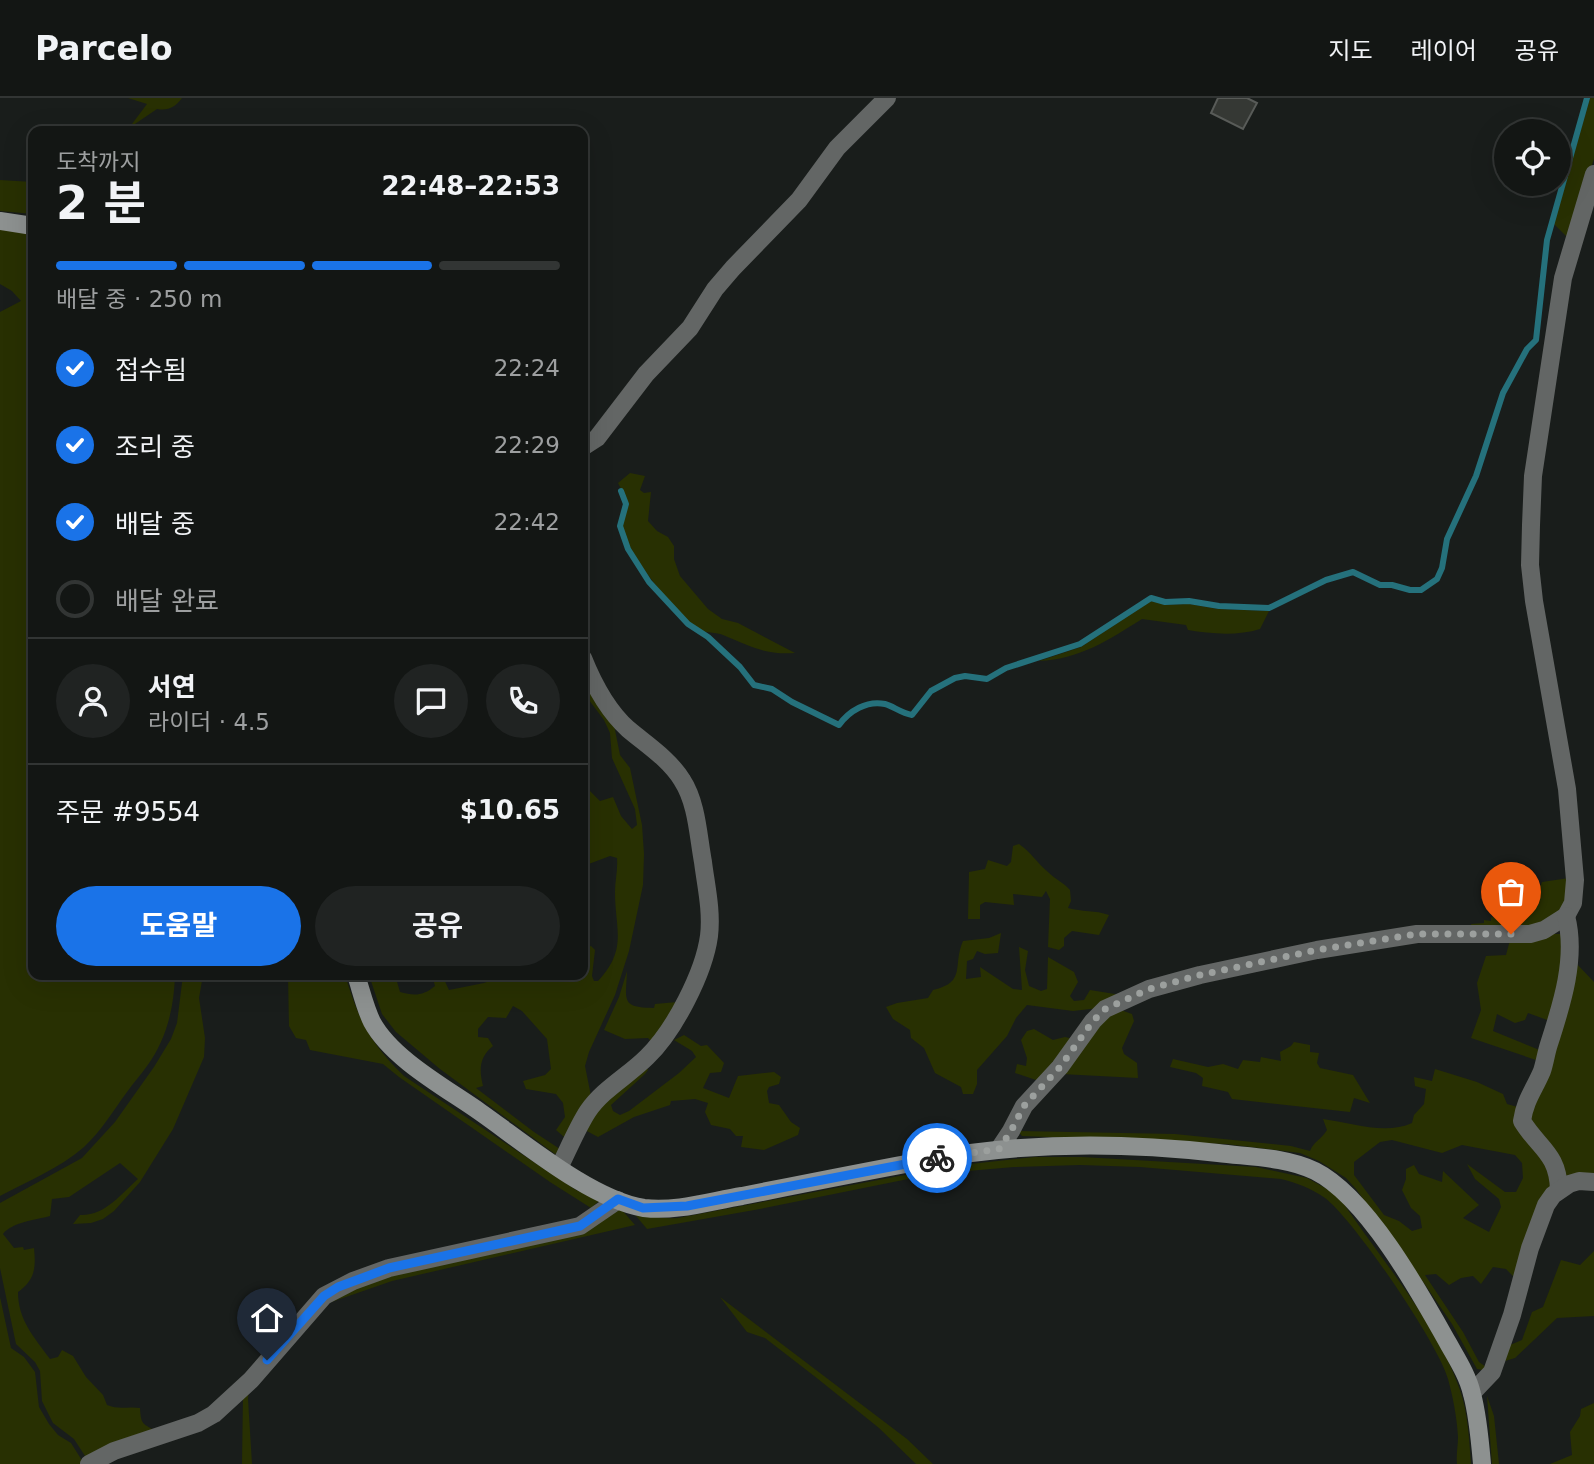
<!DOCTYPE html>
<html lang="ko">
<meta charset="utf-8">
<style>
body{margin:0;font-family:"DejaVu Sans","Noto Sans KR",sans-serif;background:#202322;color:#f1f3f6;height:100vh;display:flex;flex-direction:column;font-size:26px;white-space:nowrap}
*{box-sizing:border-box;margin:0}
p{font-size:23px;color:#9d9fa0}
.icon{flex:none;width:38px;height:38px;fill:none;stroke:currentColor;stroke-width:2;stroke-linecap:round;stroke-linejoin:round}
.map{position:relative;flex:1;overflow:hidden}
.details{position:absolute;left:28px;top:28px;width:560px;height:854px;display:flex;flex-direction:column;background:#131614;border-radius:14px;box-shadow:0 7px 28px #0002,0 0 0 2px #323534}
.details>*{flex:none}
.tools{position:absolute;left:1494px;top:21px;display:grid;gap:14px}
.tools a{display:grid;place-items:center;width:77px;height:77px;border-radius:50%;background:#131614;box-shadow:0 7px 28px #0002,0 0 0 2px #323534;font-size:35px}
.pin{position:absolute;display:grid;place-items:center;width:60px;height:60px;color:#fff;margin:-72px -30px;border-radius:50% 50% 50% 0;rotate:-45deg;box-shadow:0 0 7px #0007}
.pin .icon{rotate:45deg}
.courier{position:absolute;display:grid;place-items:center;width:70px;height:70px;margin:-35px;border:5px solid #1a73e8;border-radius:50%;background:#fff;color:#222;box-shadow:0 2px 9px #0007}
.headline em{font-style:normal;font-weight:700}
.headline div{display:flex;flex-direction:column-reverse}
.headline{display:flex;align-items:center;justify-content:space-between;height:119px;padding:0 28px}
h1{font-size:46px;font-weight:700;line-height:52px}
.bar{display:grid;grid-template-columns:repeat(4,1fr);gap:10px 7px;align-content:center;height:84px;padding:0 28px}
.bar i{height:9px;border-radius:5px;background:#323534}
.bar .on{background:#1a73e8}
.bar p{grid-column:span 4}
.line{display:flex;align-items:center;gap:18px;padding:0 28px;border-top:2px solid #323534}
.line div{flex:1}
.round{display:grid;place-items:center;flex:none;width:74px;height:74px;border-radius:37px;background:#202322}
ol{padding:0 28px;list-style:none}
li{display:flex;align-items:center;gap:21px;height:77px}
li p{margin-inline-start:auto}
li .icon{padding:7px;border-radius:50%;background:#1a73e8;color:#fff;stroke-width:4}
li:last-child{color:#9d9fa0}
li i{width:38px;height:38px;border:4px solid #323534;border-radius:50%}
.cta{display:flex;gap:14px;margin-top:auto;padding:14px 28px}
.cta a{flex:1;height:80px;border-radius:42px;background:#1a73e8;color:#fff;font-size:28px;font-weight:700;line-height:80px;text-align:center}
.cta a+a{background:#202322;color:#f1f3f6}
header{display:flex;align-items:center;gap:42px;box-sizing:border-box;height:98px;padding:0 35px;background:#131614;border-bottom:2px solid #323534}
header strong{font-size:33px}
nav{display:flex;gap:38px;margin-inline-start:auto;font-size:24px}
.map>svg:first-child{display:block}
.green{fill:#283002;fill-rule:evenodd}
.lines{fill:none;stroke-linecap:round;stroke-linejoin:round}
.stream{stroke:#25717c;stroke-width:6}
.building{fill:#353834;stroke:#585b58;stroke-width:2}
.street{stroke:#636665;stroke-width:18}
.secondary{stroke:#8d9190;stroke-width:18}
.done{stroke:#9ca09e;stroke-width:7;stroke-dasharray:0 12.6}
.route{stroke:#1a73e8;stroke-width:9}
</style>
<header>
<strong>Parcelo</strong>
<nav><a>지도</a><a>레이어</a><a>공유</a></nav>
</header>
<div class="map">
<svg width="1594" height="1366" viewBox="0 0 1594 1366">
<rect width="100%" height="100%" fill="#191d1b"/>
<g class="green">
<path d="M128,0H182C175,9 169,13 157,11L129,30L147,6Z"/>
<polygon points="1590,0 1594,0 1594,61 1567,139 1554,126"/>
<polygon points="0,82 33,84 33,116 0,113"/>
<path d="M0,130L33,136V877H175C174,909 167,941 147,968C141,977 133,985 127,994C113,1013 102,1032 84,1049C60,1070 28,1083 0,1098V214L21,203L12,193L0,186Z"/>
<path d="M630,375L645,378L640,392L644,395L651,394L648,423L657,433L668,439L674,448V461L680,478L708,511L722,521L738,525L795,555C764,557 750,548 723,537C716,534 708,535 702,533C681,524 622,449 622,427C623,420 627,412 629,406L618,385Z"/>
<path d="M1151,503L1165,507L1189,506L1218,511L1269,513L1260,531C1238,538 1211,536 1188,532L1186,527L1142,521C1108,542 1081,561 1039,563L1081,549Z"/>
<path d="M583,570L614,627L620,657L630,670L642,727L644,756L643,787L629,853L615,897L589,954L585,968L592,1003L570,1044L556,1032L565,1019L563,1005L556,996L526,991L523,983L545,977L551,971L547,941L522,913L513,908L506,920L488,919L478,931V939L488,940L493,948C479,959 479,972 483,988L476,990L534,1034L563,1053L555,1056L440,971L396,934L382,916L369,877H395L400,894C414,898 423,898 435,888L432,877H442L449,892L484,885L506,877H567L576,882L579,877H583V851L591,848L595,852L592,878L594,883H598C628,851 615,831 615,794C615,783 618,772 617,760L610,758L586,767L583,766V690L589,692L600,703L613,699L621,718L632,731L637,727L635,711L612,660L610,635L604,622L583,594Z"/>
<path d="M1019,746C1031,754 1037,765 1048,774C1055,781 1063,784 1070,792L1071,803L1068,810C1082,814 1095,812 1109,817L1099,837L1072,833L1064,840V848L1059,852L1048,849L1050,801L1046,793L1042,799L1013,796L1014,807L985,804L980,807V821H968L969,774L985,771L988,762L1007,768L1011,764L1013,748Z"/>
<polygon points="1569,780 1567,799 1559,816 1545,827 1472,831 1471,826 1484,825 1484,822 1491,823 1491,819 1499,820 1501,808 1507,808 1506,796 1540,789 1542,784"/>
<path d="M1001,835L998,855L985,856L977,853L973,861L967,863L966,881L981,879L980,869L1013,891L1022,892L1019,849L1028,853L1025,872L1029,888L1041,893L1047,891L1048,859L1074,874L1078,884L1070,898L1074,903L1084,902L1090,892L1121,897L1099,910L1073,913L1027,907L1016,920L1007,938L977,972V986L973,996H963L961,989L935,975L924,950L911,940L910,932L893,921L886,909L897,905L928,900L933,892C967,884 952,868 963,843L989,840Z"/>
<path d="M1552,836H1561C1568,861 1556,898 1550,923L1528,915L1525,922L1515,925L1497,916L1493,933L1542,953L1539,963L1471,940L1481,912L1477,885L1486,858L1506,857L1510,842Z"/>
<polygon points="1574,863 1594,884 1594,1079 1564,1083 1534,1034 1528,1015"/>
<path d="M627,873C626,902 620,910 654,910L655,906L677,904L654,946L648,940L625,941L604,932L619,899Z"/>
<path d="M183,877H203L199,900L205,940L204,959L173,1031L140,1084L114,1113L103,1121L91,1125L73,1126L80,1117C105,1118 121,1096 138,1081L120,1065L69,1099L52,1101L50,1118C36,1122 12,1124 3,1136L14,1150L23,1149L24,1152L34,1150C36,1170 35,1182 18,1194C18,1222 34,1239 50,1261L58,1259L62,1252L73,1258L86,1279L103,1297L107,1307C119,1312 128,1308 140,1310C141,1328 143,1325 157,1334L87,1361L74,1341L53,1325L42,1303L40,1273L35,1264L16,1246L0,1170V1105L82,1060L115,1024L154,969L171,941L177,925Z"/>
<path d="M288,877H345C359,922 369,944 404,978L576,1092L600,1102L591,1110L550,1084L399,979L383,966L310,952L306,942L296,940L289,928Z"/>
<polygon points="1118,911 1132,916 1134,923 1122,950 1124,956 1137,965 1138,980 1061,976 1103,924"/>
<polygon points="1034,931 1053,942 1065,939 1074,941 1039,983 1015,975 1017,966 1026,968 1027,960 1021,942 1027,933"/>
<polygon points="684,937 701,948 707,947 724,965 721,974 710,975 703,990 729,1000 738,978 774,974 781,979 779,986 769,989 767,993 769,1005 779,1007 791,1024 800,1030 798,1037 764,1052 741,1049 743,1038 736,1038 730,1031 711,1027 705,1014 708,1005 695,1001 671,1003 670,1007 634,1019 598,1039 583,1031 589,1020 646,968 648,972 645,976 611,1007 613,1013 620,1017 629,1013 679,975 696,959 692,953 674,942"/>
<polygon points="1294,944 1310,947 1310,954 1319,955 1317,965 1320,970 1353,977 1370,1005 1354,1000 1350,1014 1232,1001 1228,994 1202,988 1203,980 1196,975 1170,969 1173,961 1208,969 1223,966 1238,971 1243,962 1260,964 1261,959 1281,963 1280,954 1291,948"/>
<path d="M1435,971L1477,984L1503,996L1507,1006L1521,1010L1539,1050L1553,1089L1516,1181L1506,1171L1493,1169L1481,1186L1473,1178L1461,1180L1449,1187L1436,1176L1425,1177L1463,1234L1479,1264L1486,1269L1483,1272L1477,1271L1452,1226L1426,1188L1356,1091L1346,1080L1319,1063L1300,1055L1226,1046L1022,1038L1018,1033L1175,1036L1291,1048L1310,1053C1313,1044 1322,1041 1327,1032L1323,1021C1351,1025 1386,1037 1412,1025L1414,1017L1424,1006L1426,991L1415,988L1414,979L1432,983ZM1392,1042L1442,1055L1462,1047L1515,1057L1522,1065L1523,1080L1516,1094H1505L1467,1066L1475,1081L1499,1101L1501,1109L1489,1134L1463,1120L1479,1107L1443,1073L1442,1084L1419,1076L1414,1067L1406,1071V1081L1402,1092L1411,1110L1420,1118L1422,1130L1412,1133L1399,1123L1384,1117L1354,1077V1064L1380,1044Z"/>
<path d="M1035,1059H1082L1256,1069L1307,1080L1338,1097C1378,1159 1436,1222 1460,1292C1468,1315 1469,1341 1471,1366H1457C1456,1357 1458,1348 1458,1339C1457,1320 1453,1299 1448,1281C1438,1245 1354,1122 1325,1100C1311,1090 1297,1085 1281,1081L1140,1069L1080,1067L1014,1069L933,1076L760,1111L647,1131L631,1112C647,1118 660,1121 678,1120L952,1068Z"/>
<polygon points="621,1111 635,1127 392,1183 320,1208 340,1193"/>
<polygon points="1594,1153 1594,1218 1557,1220 1515,1260 1505,1263 1510,1247 1522,1242 1532,1214 1543,1209 1561,1162 1580,1167"/>
<polygon points="0,1199 11,1250 24,1259 35,1274 39,1309 49,1326 58,1337 71,1345 83,1364 80,1366 0,1366"/>
<polygon points="720,1199 907,1341 933,1366 916,1366 879,1330 818,1281 765,1240 747,1234"/>
<polygon points="249,1290 248,1301 252,1366 242,1366 243,1297"/>
<polygon points="1487,1298 1494,1318 1499,1366 1492,1366"/>
<polygon points="1594,1305 1594,1366 1550,1366 1572,1357 1570,1334 1580,1318 1581,1311"/>
</g>
<g class="lines">
<path class="stream" d="M621,393L626,406L620,428L628,451L649,484L688,526L708,539L740,569L754,587L772,591L792,604L839,627C849,613 867,602 885,606C893,608 901,615 912,617L931,593L955,580L965,578L987,581L1006,570L1080,546L1151,500L1165,504L1189,503L1219,508L1269,510L1326,482L1353,474L1380,487H1392L1410,492H1421L1437,481L1442,470L1447,441L1476,378L1503,295L1527,251L1536,242L1547,142L1587,0"/>
</g>
<polygon class="building" points="1218,0 1247,0 1257,5 1243,31 1211,15"/>
<g class="lines">
<g class="street">
<polyline points="583,349 597,340 646,276 690,230 715,191 733,170 799,102 837,50 887,0"/>
<polyline points="999,1051 1011,1033 1024,1008 1060,969 1093,923 1105,911 1149,891 1200,877 1317,852 1417,836 1530,836 1544,832 1566,818 1573,805 1575,782 1567,691 1534,503 1530,467 1531,427 1533,378 1563,180 1594,76"/>
<path d="M559,1070C568,1052 578,1028 588,1013C603,991 628,978 647,959C674,933 704,875 709,838C712,813 706,788 703,764C698,737 697,705 682,682C669,661 647,647 628,631C608,613 593,585 583,560"/>
<path d="M1559,1092C1558,1055 1539,1051 1522,1023C1525,1002 1534,992 1542,973C1545,964 1546,955 1549,946C1562,906 1577,859 1566,818"/>
<polyline points="1472,1295 1492,1274 1512,1217 1530,1150 1546,1107 1553,1097 1569,1086 1579,1083 1594,1084"/>
<polyline points="89,1366 114,1353 198,1325 214,1316 251,1282 324,1198 353,1183 389,1170 580,1128 618,1102"/>
</g>
<g class="secondary">
<polyline points="0,123 33,128"/>
<path d="M356,877C361,892 365,910 372,924C392,961 446,990 480,1014C523,1044 592,1102 644,1110C676,1114 711,1103 742,1098C802,1086 862,1074 922,1063C1019,1044 1121,1044 1218,1055C1250,1059 1287,1059 1315,1073C1367,1099 1420,1195 1448,1245C1457,1261 1468,1278 1472,1296C1478,1318 1480,1343 1482,1366"/>
</g>
</g>
<g class="lines">
<polyline class="done" points="937,1060 999,1051 1011,1033 1024,1008 1060,969 1093,923 1105,911 1149,891 1200,877 1317,852 1417,836 1511,836"/>
<polyline class="route" points="267,1262 324,1198 338,1189 389,1170 580,1128 618,1101 643,1110 687,1108 937,1060"/>
</g>
</svg>
<div class="tools">
<a><svg class="icon" aria-label="locate" viewBox="0 0 24 24"><circle cx="12" cy="12" r="6"/><path d="M12 2v4M12 18v4M2 12h4M18 12h4"/></svg></a>
</div>
<div class="pin" style="left:1511px;top:836px;background:#ea580c"><svg class="icon" aria-label="bag" viewBox="0 0 24 24"><path d="M5 8h14l-1 12H6zM9 8a3 3 0 0 1 6 0"/></svg></div>
<div class="pin" style="left:267px;top:1262px;background:#1f2937"><svg class="icon" aria-label="home" viewBox="0 0 24 24"><path d="M3 11l9-7 9 7M6 9v11h12V9"/></svg></div>
<div class="courier" style="left:937px;top:1060px"><svg class="icon" aria-label="bike" viewBox="0 0 24 24"><circle cx="6" cy="16" r="4"/><circle cx="18" cy="16" r="4"/><path d="M6 16l4-8h5l3 8M10 8l3 8H6M13 5h3"/></svg></div>
<section class="details">
<div class="headline"><div><h1>2 분</h1><p>도착까지</p></div><em>22:48–22:53</em></div>
<div class="bar"><i class="on"></i><i class="on"></i><i class="on"></i><i></i><p>배달 중 · 250 m</p></div>
<ol>
<li><svg class="icon" aria-label="check" viewBox="0 0 24 24"><path d="M5 12l5 5 9-10"/></svg>접수됨<p>22:24</p></li>
<li><svg class="icon" aria-label="check" viewBox="0 0 24 24"><path d="M5 12l5 5 9-10"/></svg>조리 중<p>22:29</p></li>
<li><svg class="icon" aria-label="check" viewBox="0 0 24 24"><path d="M5 12l5 5 9-10"/></svg>배달 중<p>22:42</p></li>
<li><i></i>배달 완료</li>
</ol>
<div class="line" style="height:126px"><a class="round"><svg class="icon" aria-label="person" viewBox="0 0 24 24"><circle cx="12" cy="8" r="4"/><path d="M4 21q1-7 8-7t8 7"/></svg></a><div><b>서연</b><p>라이더 · 4.5</p></div><a class="round"><svg class="icon" aria-label="chat" viewBox="0 0 24 24"><path d="M4 5h16v11H9l-5 4z"/></svg></a><a class="round"><svg class="icon" aria-label="phone" viewBox="0 0 24 24"><path d="M5 4h4l2 5-3 2q2 4 5 5l2-3 5 2v4C11 20 4 13 5 4z"/></svg></a></div>
<div class="line" style="height:91px"><div>주문 #9554</div><b>$10.65</b></div>
<div class="cta"><a>도움말</a><a>공유</a></div>
</section>
</div>
